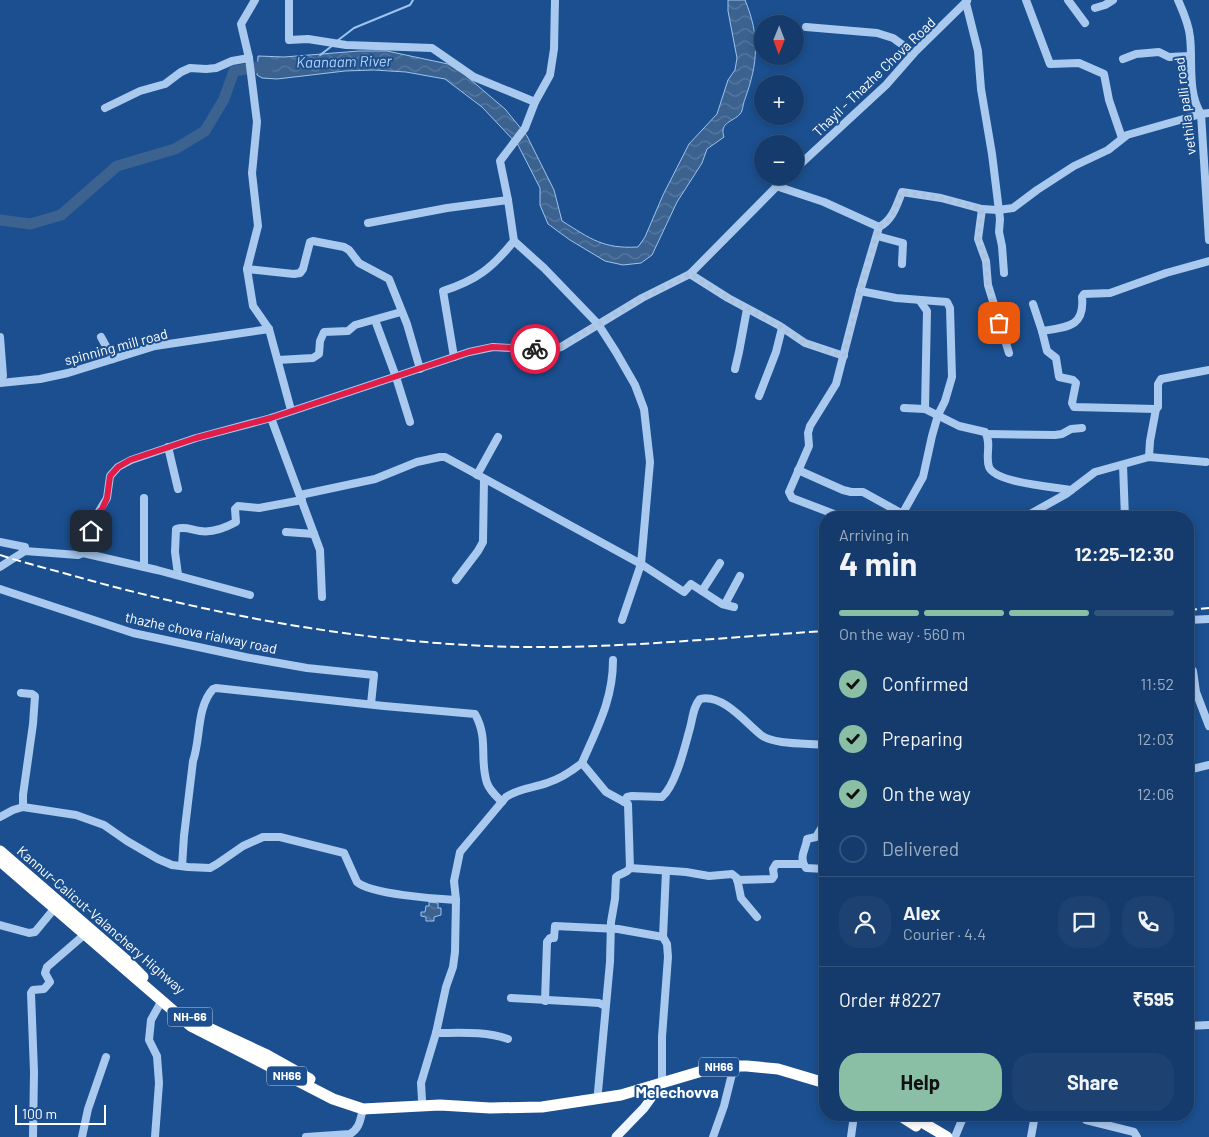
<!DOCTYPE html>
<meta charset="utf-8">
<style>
body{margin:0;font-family:Barlow,sans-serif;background:#1d4271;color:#f1f3f6;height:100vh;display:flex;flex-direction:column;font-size:19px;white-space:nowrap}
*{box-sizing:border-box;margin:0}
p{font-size:16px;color:#9dadc1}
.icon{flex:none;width:28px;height:28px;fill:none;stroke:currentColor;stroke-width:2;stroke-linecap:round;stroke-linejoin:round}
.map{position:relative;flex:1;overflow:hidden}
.details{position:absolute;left:819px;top:511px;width:375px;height:610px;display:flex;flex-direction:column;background:#143b6b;border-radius:20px;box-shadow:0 2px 8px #0003,0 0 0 1px #33557e}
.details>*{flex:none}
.needle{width:32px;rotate:181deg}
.fabs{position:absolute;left:754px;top:15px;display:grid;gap:10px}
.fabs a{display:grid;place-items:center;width:50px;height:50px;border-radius:50%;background:#143b6b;box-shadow:0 2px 8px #0003,0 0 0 1px #33557e;font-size:25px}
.scale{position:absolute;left:15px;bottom:12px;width:91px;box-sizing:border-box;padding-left:5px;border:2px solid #fff;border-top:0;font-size:14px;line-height:18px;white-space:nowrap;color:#fff;-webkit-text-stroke:4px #1b4f8f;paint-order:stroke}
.pin{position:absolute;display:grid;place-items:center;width:42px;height:42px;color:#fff;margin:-21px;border-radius:10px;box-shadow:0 2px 8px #0006}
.courier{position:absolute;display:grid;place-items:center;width:50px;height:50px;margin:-25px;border:4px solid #e11d48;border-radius:50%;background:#fff;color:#222;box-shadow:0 1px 6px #0007}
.summary em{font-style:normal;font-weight:700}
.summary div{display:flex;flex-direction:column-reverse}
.summary{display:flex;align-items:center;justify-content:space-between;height:85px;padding:0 20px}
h1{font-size:32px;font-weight:700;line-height:38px}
.bar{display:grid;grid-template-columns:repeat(4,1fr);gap:8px 5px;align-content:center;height:60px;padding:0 20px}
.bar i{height:6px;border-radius:4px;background:#33557e}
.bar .current{background:#8abfa5}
.bar p{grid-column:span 4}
.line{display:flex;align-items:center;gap:12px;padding:0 20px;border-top:1px solid #33557e}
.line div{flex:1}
.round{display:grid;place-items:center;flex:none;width:52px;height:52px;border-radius:20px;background:#1d4271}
ol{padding:0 20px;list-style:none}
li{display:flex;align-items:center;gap:15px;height:55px}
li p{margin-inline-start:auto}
li .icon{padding:5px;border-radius:50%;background:#8abfa5;color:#111;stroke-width:4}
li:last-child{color:#9dadc1}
li i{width:28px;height:28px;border:2px solid #33557e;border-radius:50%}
.primary-button{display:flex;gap:10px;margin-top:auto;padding:10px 20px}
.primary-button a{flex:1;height:58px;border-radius:20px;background:#8abfa5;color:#111;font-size:20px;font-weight:700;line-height:58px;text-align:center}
.primary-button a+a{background:#1d4271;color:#f1f3f6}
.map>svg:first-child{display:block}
.water{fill:url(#water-waves);stroke:#9cc4f0}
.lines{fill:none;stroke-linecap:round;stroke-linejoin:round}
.stream{stroke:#9cc4f0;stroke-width:2}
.river{stroke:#3c6290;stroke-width:11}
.minor{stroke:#a9c9ee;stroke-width:8}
.major{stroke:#f0f6ff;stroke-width:9}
.highway{stroke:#fff;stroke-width:11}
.rail{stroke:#fff;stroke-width:2;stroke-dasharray:9 4;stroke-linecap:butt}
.done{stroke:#afc1d8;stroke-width:5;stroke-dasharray:0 9}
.route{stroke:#e11d48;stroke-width:6}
.labels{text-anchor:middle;stroke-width:4;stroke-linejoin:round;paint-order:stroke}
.shield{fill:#1b4f8f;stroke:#bbcadd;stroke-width:1}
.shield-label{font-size:12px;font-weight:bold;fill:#fff}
.street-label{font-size:14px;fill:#fff;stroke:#1b4f8f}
.water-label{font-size:15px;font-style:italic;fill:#b5d3f5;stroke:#1b4f8f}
.quarter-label{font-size:16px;font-weight:bold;fill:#fff;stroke:#1b4f8f}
</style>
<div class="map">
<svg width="1209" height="1137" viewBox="0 0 1209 1137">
<defs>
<pattern id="water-waves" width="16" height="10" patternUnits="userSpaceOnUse" patternTransform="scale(1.25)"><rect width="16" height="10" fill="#3c6290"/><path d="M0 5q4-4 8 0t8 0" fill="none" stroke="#597aa1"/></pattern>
</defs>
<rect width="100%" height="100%" fill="#1b4f8f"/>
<g class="water">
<path d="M728,0H745C760,36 758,63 745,99C743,103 743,111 740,114C733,122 719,122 724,137L707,149L702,163L677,202L652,255L641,263L623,265L605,261L570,240L548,224L540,205V188L518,145L482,107L445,79L406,72L374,70L345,71L277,79L262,78L257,75L258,56L284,57L359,51H387L448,64L464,74L505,109L527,136L554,190L562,221C591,239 603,249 638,247L645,237L663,195L689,144L717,114L728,80L735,70L737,58L728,11Z"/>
<polygon points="429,902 438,903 438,908 441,908 441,915 434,917 434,921 426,921 426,917 421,916 421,912 425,912 426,906 429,906"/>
</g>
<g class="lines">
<g class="stream">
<polyline points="337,41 354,28 410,5 413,0"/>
<polyline points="320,55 332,46"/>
</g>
<polyline class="river" points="0,220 30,224 61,215 117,166 175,149 205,131 224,99 234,71 272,65"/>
<g class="minor">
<polyline points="255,0 241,24 249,58 257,122 252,173 258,226 247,269 253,306 269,329 291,410"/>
<polyline points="289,0 289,40 308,39 346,45 432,48 474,77 535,102"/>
<polyline points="555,0 554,49 550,75 535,102 525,128 500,161 508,200 514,241 544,268 598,324 616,352 635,385 644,409 650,462 643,542 641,564 622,620"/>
<polyline points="1026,0 1050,64 1079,63 1104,74 1109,100 1122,138"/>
<polyline points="1068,0 1085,23"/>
<path d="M1178,0C1183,11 1189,25 1190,37C1193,62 1187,92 1201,114L1209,240"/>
<polyline points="966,3 978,51 981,89 992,154 1000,219 999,232 1002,246 1004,273"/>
<polyline points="1095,8 1105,5 1113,0"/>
<polyline points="806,27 877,33 893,38 914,53"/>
<polyline points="1123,59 1136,54 1159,52 1169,57 1191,56"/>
<polyline points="105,108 140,91 165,84 181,72 190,68 206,69 216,68 232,61 249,58"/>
<polyline points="795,169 886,85 914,53 967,1"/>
<polyline points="776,186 824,202 879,227"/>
<polyline points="368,223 447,208 508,200"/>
<polyline points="877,236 903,243 902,264"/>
<polyline points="247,269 294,274 300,273 303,269 310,242 313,241 344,247 349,250 359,263 389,279 407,324 420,369"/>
<polyline points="690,274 728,298 780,326 805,343 844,356"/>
<polyline points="860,291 896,298 947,302 950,308 952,377 945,401 938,415 932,436 923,477 900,518"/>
<polyline points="920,301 927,311 925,409"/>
<polyline points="1033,304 1042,331 1047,351 1056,358 1059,377 1073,380 1076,383 1072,403 1074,407 1156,409 1158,407 1158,384 1161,379 1209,370"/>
<polyline points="375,320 396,377 410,422"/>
<path d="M1042,331C1067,327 1085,327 1082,297L1084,294L1110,293L1166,273L1209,261"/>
<polyline points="0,337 3,376 0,381"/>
<polyline points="101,337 113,359"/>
<polyline points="1009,353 988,285 986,261 978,239 982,209 998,210 1013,208 1037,190 1074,166 1108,150 1127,135 1201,114 1209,113"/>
<path d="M454,357L443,291C477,280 492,268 514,241"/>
<polyline points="278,360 313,358 319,354 320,341 324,332 348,331 355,325 401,312"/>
<polyline points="735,369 739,352 747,309"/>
<polyline points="0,383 40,379 68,373 155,346 269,329"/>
<polyline points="759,396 776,352 782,328"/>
<path d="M904,408L925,409L959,426L985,432C992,443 985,456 989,467C995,483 1055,487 1071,490"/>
<polyline points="271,418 320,550 322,597"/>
<polyline points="987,434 1055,435 1062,434 1071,429 1082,428"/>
<polyline points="168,447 178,489"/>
<polyline points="1149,457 1150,441 1156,409"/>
<polyline points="1123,465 1125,518"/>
<polyline points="798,470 843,490 851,492 863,492 910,518"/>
<polyline points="477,475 498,437"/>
<polyline points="300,495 375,479 417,462 440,457 445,457 641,564 684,592 691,584 722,604 734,607"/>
<polyline points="144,498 144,567"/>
<path d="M838,518L834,514L792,498L789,492L809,446L808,433L810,426L836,384L860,291L879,227C893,220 897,204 902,192L941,198L982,209"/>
<polyline points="1023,518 1066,494 1095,472 1149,457 1206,462"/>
<polyline points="286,532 314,534"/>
<polyline points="0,542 25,547 25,551"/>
<polyline points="83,553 157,570 250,595"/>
<polyline points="0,567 25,551 78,555 83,553 87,546 92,523 107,498 110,476 118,467 131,460 196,438 271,418 469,352 493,347 549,350 561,347 642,298 690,274 787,176"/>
<path d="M178,575L175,552L176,529C186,526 191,530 200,531C213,533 225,528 236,522L235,509L238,506L259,508L302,500"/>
<polyline points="456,580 478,551 483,542 484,479"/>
<polyline points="0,589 133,633 245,657 307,668 374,675 371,704"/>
<polyline points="702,591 720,563"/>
<polyline points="725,604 740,576"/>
<polyline points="1188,620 1209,619"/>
<polyline points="1193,671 1196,692 1209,726"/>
<polyline points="21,693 32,694 35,696 33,724 23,795 23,807"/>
<path d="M582,763C597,728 613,700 613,660"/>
<polyline points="1188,770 1209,765"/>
<path d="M624,802L627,797L632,796L662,797C676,785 685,746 690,728C693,717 693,707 700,699C722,693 746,723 761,735C774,745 808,743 825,745"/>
<path d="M0,817L13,810L23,807L76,815L104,825L127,841L158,859L172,865L188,867L210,868L217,864L243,846L263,837H280L344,853L357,882C370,894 436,899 456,900L455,952L453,967L446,987L436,1033L421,1083L422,1100"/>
<path d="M825,822L816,837L807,839C806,850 798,857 806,868L825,869"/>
<path d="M182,866L184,836L193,761C201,739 196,708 213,689L216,688L384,706L475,714C489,739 479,759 487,783C490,791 496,796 502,802"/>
<polyline points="630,868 686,872 709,876 732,874 737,878 741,898 757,917"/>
<polyline points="737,880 772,879 774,876 773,869 776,864 803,864"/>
<path d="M456,900L454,881L460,852L506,797C519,788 533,788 547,783C560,779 572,771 582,763L606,792L628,804L630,868C626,874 621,873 616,877L615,899L611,922L610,962L598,1092"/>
<polyline points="0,925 29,933 35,932 54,909"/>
<polyline points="663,937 666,871"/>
<polyline points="511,998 584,1002 599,1003 605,1006"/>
<polyline points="545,1001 547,942 550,938 554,938 555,926 618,929 663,937 667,944 668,957 662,1037 662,1083"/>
<polyline points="1188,1026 1209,1025"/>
<path d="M436,1033C460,1033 484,1031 508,1039"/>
<polyline points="1086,1115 1086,1120 1134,1132 1137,1137"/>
<polyline points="33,1137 34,1072 31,993 33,990 44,989 50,982 45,973 47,967 84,935"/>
<polyline points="82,1137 88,1109 106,1057"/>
<polyline points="155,1137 159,1083 157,1056 149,1040 151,1020 161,1002"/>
<path d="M306,1137L350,1134C360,1128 360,1120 363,1109"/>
<polyline points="713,1137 724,1106 734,1066"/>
<polyline points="851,1137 854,1115"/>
<polyline points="955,1137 964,1115"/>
<polyline points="1031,1137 1035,1115"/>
</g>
<polyline class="major" points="616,1137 644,1108 662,1083"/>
<g class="highway">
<polyline points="0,851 127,961 143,977"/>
<polyline points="0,861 191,1026 333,1099 363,1109 440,1105 490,1108 542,1107 621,1095 719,1066 747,1066 778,1069 825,1083"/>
<polyline points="211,1029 267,1055 310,1079"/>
<polyline points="899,1115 916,1126"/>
<polyline points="910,1115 947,1137"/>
</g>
<g class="rail">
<path d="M0,555C28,564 57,571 85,579C216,615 350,640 486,646C598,651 713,638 825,631"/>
<polyline points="1188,610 1209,608"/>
</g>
</g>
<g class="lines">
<polyline class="done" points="535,349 549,350 560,347 642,298 690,274 728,298 780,326 805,343 844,356 860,291 879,227 890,219 902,192 941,198 982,209 978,239 986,261 988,285 999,323"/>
<polyline class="route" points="91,531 95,516 102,509 107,498 110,476 118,467 130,460 196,438 271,418 469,352 492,347 535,349"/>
</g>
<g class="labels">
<g class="shield">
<rect x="167.5" y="1007.5" width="45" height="19" rx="4"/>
<rect x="699" y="1057.5" width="40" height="19" rx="4"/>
<rect x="267" y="1066.5" width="40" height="19" rx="4"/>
</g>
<g class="shield-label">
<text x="190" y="1021">NH-66</text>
<text x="719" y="1071">NH66</text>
<text x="287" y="1080">NH66</text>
</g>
<g class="street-label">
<text transform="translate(874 77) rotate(-44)" y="5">Thayil - Thazhe Chova Road</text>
<text transform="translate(1185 106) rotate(-97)" y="5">vethila palli road</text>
<text transform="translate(116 347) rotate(-15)" y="5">spinning mill road</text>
<text transform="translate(201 633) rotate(12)" y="5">thazhe chova rialway road</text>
<text transform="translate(101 920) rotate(41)" y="5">Kannur-Calicut-Valanchery Highway</text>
</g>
<g class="water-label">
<text transform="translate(344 62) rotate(-1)" y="5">Kaanaam River</text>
</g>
<g class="quarter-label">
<text x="677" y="1098">Melechovva</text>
</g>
</g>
</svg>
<div class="fabs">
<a><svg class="needle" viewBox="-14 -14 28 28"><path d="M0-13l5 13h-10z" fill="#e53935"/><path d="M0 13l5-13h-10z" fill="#9dadc1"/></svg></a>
<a>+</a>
<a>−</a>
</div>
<div class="scale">100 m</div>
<div class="pin" style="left:999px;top:323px;background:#ea580c"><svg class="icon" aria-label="bag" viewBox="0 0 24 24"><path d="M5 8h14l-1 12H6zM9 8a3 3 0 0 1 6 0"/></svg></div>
<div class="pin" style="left:91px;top:531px;background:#1f2937"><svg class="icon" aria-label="home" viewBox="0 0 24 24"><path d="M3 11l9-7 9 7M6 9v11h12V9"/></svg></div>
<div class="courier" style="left:535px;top:349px"><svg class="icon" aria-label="bike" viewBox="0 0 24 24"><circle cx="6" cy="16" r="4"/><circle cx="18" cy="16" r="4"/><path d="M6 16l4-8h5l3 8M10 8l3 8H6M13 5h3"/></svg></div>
<section class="details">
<div class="summary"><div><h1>4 min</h1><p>Arriving in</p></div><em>12:25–12:30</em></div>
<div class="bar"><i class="current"></i><i class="current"></i><i class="current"></i><i></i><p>On the way · 560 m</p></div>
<ol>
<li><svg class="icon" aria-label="check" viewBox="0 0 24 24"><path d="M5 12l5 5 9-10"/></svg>Confirmed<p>11:52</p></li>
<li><svg class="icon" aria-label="check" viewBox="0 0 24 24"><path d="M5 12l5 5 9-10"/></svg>Preparing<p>12:03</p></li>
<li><svg class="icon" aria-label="check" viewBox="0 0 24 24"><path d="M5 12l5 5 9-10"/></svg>On the way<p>12:06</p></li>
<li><i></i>Delivered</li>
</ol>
<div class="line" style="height:90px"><a class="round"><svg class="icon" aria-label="person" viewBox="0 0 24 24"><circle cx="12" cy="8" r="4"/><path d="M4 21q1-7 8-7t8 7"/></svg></a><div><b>Alex</b><p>Courier · 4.4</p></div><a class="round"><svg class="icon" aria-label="chat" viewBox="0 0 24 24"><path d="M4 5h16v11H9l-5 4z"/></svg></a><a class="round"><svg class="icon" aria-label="phone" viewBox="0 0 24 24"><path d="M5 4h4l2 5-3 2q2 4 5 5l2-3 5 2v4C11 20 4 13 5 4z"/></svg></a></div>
<div class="line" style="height:65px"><div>Order #8227</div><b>₹595</b></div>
<div class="primary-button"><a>Help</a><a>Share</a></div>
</section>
</div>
